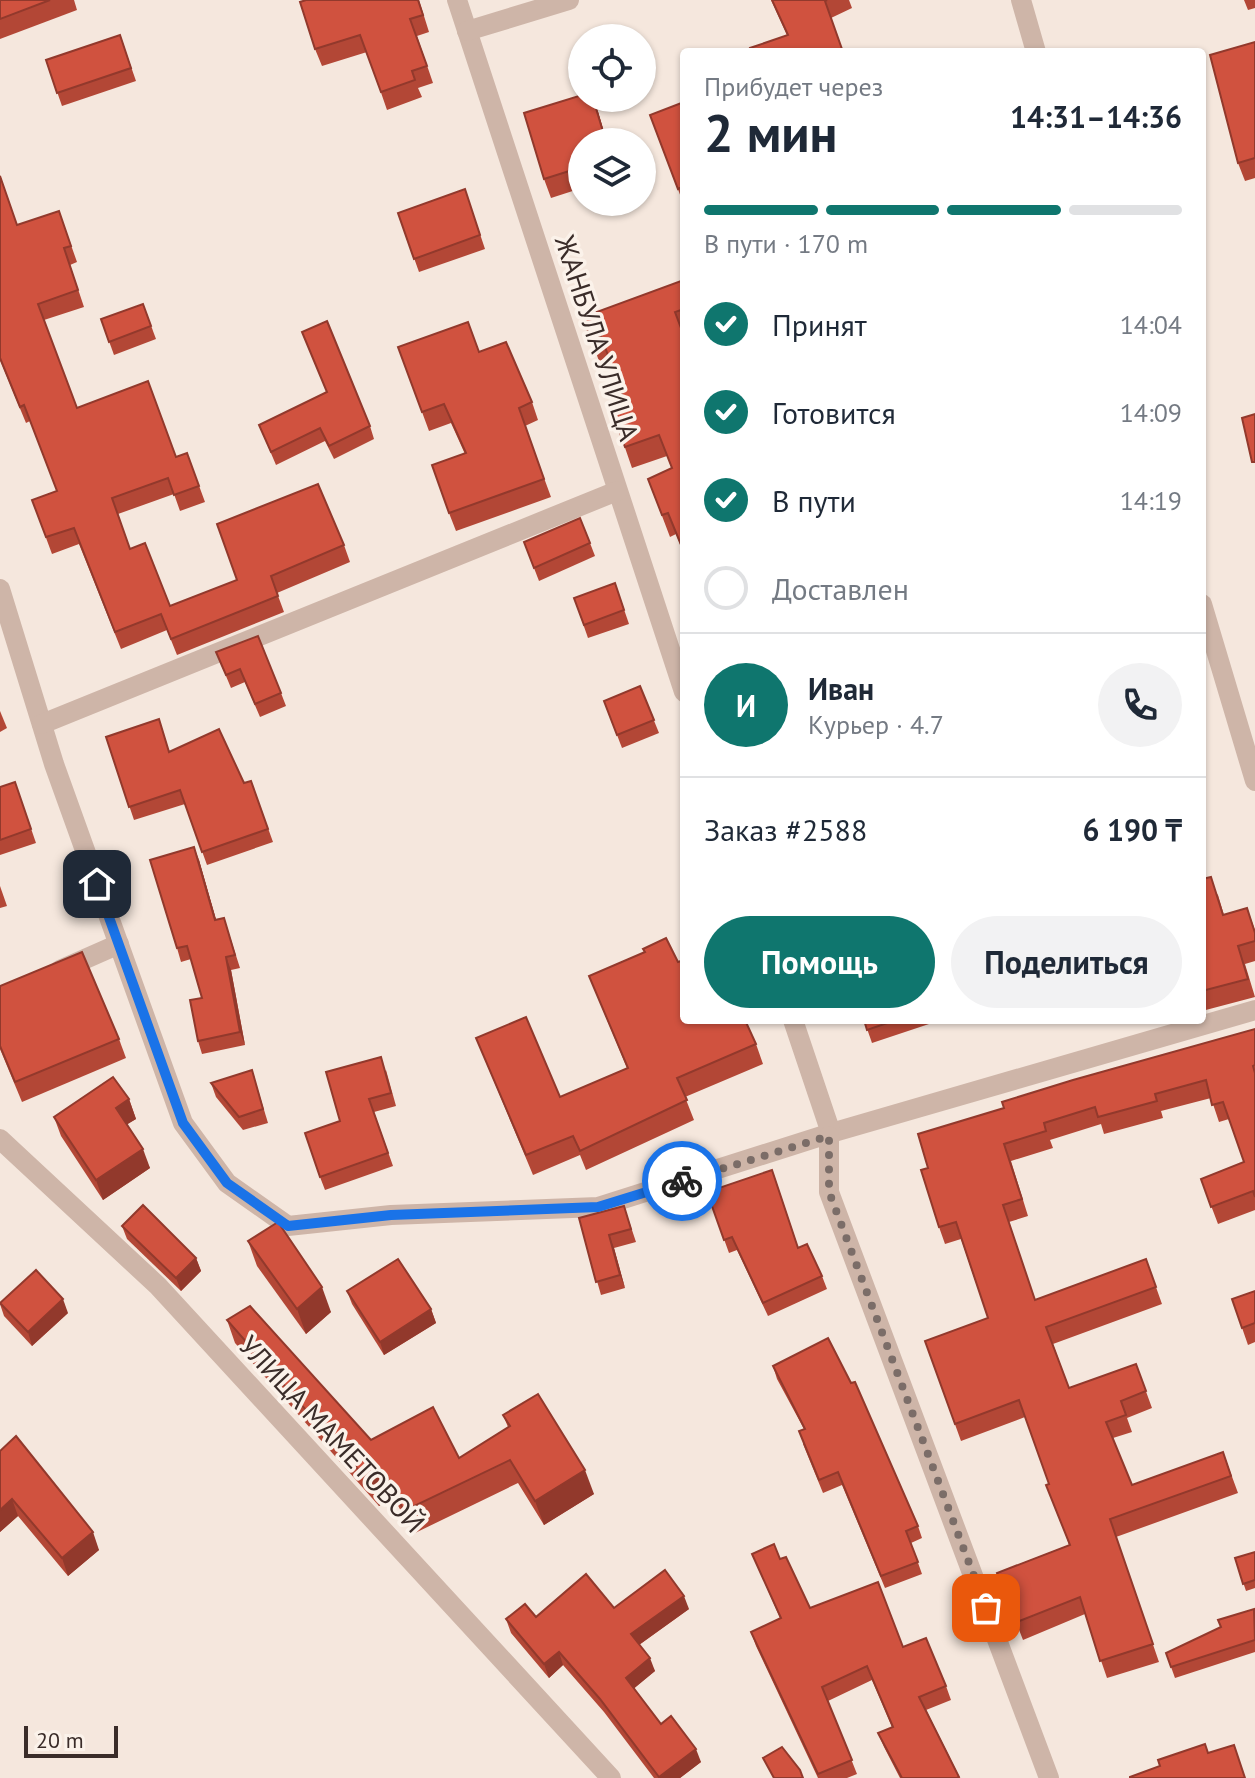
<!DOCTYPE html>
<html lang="ru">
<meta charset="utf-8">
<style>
body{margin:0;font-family:"PT Sans",sans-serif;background:#f2f2f3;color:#1f2937;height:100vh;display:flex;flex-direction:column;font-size:30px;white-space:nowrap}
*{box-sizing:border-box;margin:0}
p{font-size:26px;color:#747a83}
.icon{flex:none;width:44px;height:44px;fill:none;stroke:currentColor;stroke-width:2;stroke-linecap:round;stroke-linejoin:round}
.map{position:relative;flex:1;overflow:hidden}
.details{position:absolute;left:680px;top:48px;width:526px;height:976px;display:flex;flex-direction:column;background:#fff;border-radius:8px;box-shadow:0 2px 6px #0004}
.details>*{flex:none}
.fabs{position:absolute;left:568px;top:24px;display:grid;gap:16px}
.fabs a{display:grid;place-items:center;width:88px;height:88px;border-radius:50%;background:#fff;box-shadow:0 2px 6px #0004;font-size:40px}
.scale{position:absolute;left:24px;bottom:20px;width:94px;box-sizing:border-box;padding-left:8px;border:4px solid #3a2c29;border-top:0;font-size:22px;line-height:28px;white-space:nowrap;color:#3a2c29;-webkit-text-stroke:6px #fbf2ea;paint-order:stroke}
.pin{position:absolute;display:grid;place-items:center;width:68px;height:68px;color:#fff;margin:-34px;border-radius:16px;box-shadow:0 4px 12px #0006}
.courier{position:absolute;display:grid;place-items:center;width:80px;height:80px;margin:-40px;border:6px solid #1a73e8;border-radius:50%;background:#fff;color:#222;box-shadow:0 2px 10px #0007}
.head em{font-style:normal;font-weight:600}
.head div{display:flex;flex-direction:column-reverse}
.head{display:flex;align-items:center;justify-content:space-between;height:136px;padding:0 24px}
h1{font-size:52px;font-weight:600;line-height:60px}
.bar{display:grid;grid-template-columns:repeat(4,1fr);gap:12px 8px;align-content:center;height:96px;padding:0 24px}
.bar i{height:10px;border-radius:6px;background:#e0e1e3}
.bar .selected{background:#0f766e}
.bar p{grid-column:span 4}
.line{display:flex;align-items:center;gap:20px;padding:0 24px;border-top:2px solid #e0e1e3}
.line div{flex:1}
.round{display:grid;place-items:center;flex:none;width:84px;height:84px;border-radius:42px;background:#f2f2f3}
ol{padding:0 24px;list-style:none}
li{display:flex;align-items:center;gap:24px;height:88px}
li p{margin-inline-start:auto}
li .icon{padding:8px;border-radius:50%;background:#0f766e;color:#fff;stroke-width:4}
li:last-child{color:#747a83}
li i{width:44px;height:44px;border:4px solid #e0e1e3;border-radius:50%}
.action{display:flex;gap:16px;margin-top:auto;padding:16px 24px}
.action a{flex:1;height:92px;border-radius:48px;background:#0f766e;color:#fff;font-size:32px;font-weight:600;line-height:92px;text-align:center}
.action a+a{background:#f2f2f3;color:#1f2937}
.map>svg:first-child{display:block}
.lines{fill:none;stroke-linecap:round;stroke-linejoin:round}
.minor{stroke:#ceb5a8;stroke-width:20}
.wall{fill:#b34736}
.shaded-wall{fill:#92392c}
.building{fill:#d0523f;stroke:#92392c;stroke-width:2}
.done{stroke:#7b6d68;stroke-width:8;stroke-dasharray:0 14.4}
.route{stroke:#1a73e8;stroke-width:10}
.labels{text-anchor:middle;stroke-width:7;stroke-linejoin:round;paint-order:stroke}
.street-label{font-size:28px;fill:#3a2c29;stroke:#fbf2ea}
</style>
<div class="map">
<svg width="1255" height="1778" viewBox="0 0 1255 1778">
<rect width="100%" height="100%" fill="#f5e7dd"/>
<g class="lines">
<g class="minor">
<polyline points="457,0 684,692"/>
<polyline points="1021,0 1036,52"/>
<polyline points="467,31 569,0"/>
<polyline points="0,589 54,764 183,1123 227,1183 288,1226 391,1215 598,1207 831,1133 1255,1010"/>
<polyline points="1202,604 1255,781"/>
<polyline points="42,724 617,491"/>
<polyline points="60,970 119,944"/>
<polyline points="793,1020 831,1133"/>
<polyline points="829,1136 829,1192 1049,1778"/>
<polyline points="0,1139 158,1286 611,1778"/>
</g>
</g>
<g class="wall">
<polygon points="0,0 74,0 77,10 0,39"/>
<polygon points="306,0 419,0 429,32 417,36 433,83 418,88 422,97 387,110 367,52 322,66 315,49"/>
<polygon points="771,0 849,0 852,8 831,18 843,52 787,35"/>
<polygon points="1244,0 1255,0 1255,8 1248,10"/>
<polygon points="120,35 136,81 62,106 46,60"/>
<polygon points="1255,42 1255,178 1245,181 1238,163"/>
<polygon points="684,102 684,205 656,132"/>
<polygon points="598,112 607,142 582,142 582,188 551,198 544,179"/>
<polygon points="0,175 17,225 59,211 77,262 70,265 84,307 44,320 77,408 176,457 187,453 205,502 180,511 174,494 118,514 130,549 170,606 344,545 350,562 277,593 284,612 177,655 167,630 121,649 79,544 52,554 32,500 57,491 30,421 26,423 0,360"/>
<polygon points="465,189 485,249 419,272 398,213"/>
<polygon points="684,290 684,333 683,333 684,336 684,554 676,534 670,537 648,479 672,469 667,456 632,468 612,410 626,405 609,357 599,361 583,317"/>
<polygon points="143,304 156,339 114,355 101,319"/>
<polygon points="479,352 532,402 538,420 525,426 551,497 456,531 449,513 465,454 451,423 429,431 422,412"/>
<polygon points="259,425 370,426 374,439 334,459 325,441 276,465"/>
<polygon points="524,542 590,543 595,556 539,581"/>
<polygon points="615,583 629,624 588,638 574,598"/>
<polygon points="216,652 281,693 286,706 260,717 245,682 231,688"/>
<polygon points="640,686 659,733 622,748 604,701"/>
<polygon points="0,711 7,728 0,732"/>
<polygon points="106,737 170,751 244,783 251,781 273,842 207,865 185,804 134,820"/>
<polygon points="15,782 36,843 0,855 0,787"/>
<polygon points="199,860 216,920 224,918 240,968 231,970 245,1045 202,1054 198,1041 202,998 191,959 181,962 177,948"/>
<polygon points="1202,879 1218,895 1224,915 1247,908 1255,930 1255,961 1245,964 1255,997 1202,1011"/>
<polygon points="0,886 7,906 0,908"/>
<polygon points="678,962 756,1044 763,1064 685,1097 694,1120 586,1170 580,1155 533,1175 476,1038 560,1097 627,1068 589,976"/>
<polygon points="0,986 119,1039 126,1058 22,1102 0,1049"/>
<polygon points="864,1020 938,1020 938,1021 872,1043"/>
<polygon points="1155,1020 1170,1020 1157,1023"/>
<polygon points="1255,1029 1255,1210 1218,1224 1201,1179 1244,1162 1229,1119 1219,1122 1211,1098 1161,1111 1163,1118 1104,1134 1101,1124 1050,1140 1053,1148 1011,1161 1028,1216 1009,1222 1035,1300 1146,1259 1162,1304 1053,1344 1069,1388 1136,1364 1152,1408 1127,1418 1132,1432 1113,1438 1132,1485 1223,1452 1238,1493 1116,1537 1159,1662 1107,1678 1085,1614 1023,1640 997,1573 1069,1545 1049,1484 1025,1417 961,1441 925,1341 988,1318 961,1239 945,1244 939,1227 928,1168 1004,1108"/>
<polygon points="252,1070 268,1123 243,1130 216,1097 211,1083"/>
<polygon points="386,1070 396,1106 374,1112 393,1166 325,1190 320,1177"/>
<polygon points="129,1099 136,1119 127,1124 150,1168 103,1200 61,1136 54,1117"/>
<polygon points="707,1192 798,1248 822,1276 827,1289 768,1316 737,1250 729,1253"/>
<polygon points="624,1206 636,1242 614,1248 625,1288 601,1295 579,1218"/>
<polygon points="122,1226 196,1258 201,1271 181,1291 127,1239"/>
<polygon points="248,1241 331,1312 306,1334 257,1266"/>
<polygon points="347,1291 431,1309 436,1323 384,1355 352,1304"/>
<polygon points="1255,1291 1255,1342 1248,1345 1232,1299"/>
<polygon points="0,1304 68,1313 32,1346 4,1316"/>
<polygon points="227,1320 371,1440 459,1458 508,1427 503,1415 594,1494 544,1525 518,1483 413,1534 393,1496 379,1506 235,1343"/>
<polygon points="773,1366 918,1526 922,1538 911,1543 922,1574 885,1588 842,1485 823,1493 803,1444 804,1429 777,1379"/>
<polygon points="0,1451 99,1550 68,1576 18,1516 0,1532"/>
<polygon points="1255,1552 1255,1588 1246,1591 1235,1558"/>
<polygon points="752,1554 780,1559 810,1608 903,1647 946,1686 951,1700 926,1710 960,1778 900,1778 884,1747 878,1733 892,1727 872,1680 828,1701 857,1774 847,1778 818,1778 756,1646 751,1632 780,1618"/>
<polygon points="614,1608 689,1609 639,1645 655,1671 634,1688 661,1724 701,1762 680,1778 654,1778 604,1712 563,1665 549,1678 511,1633 506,1619"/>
<polygon points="1255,1611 1255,1652 1175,1678 1166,1653"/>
</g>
<g class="shaded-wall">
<polygon points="593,98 598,112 607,142 606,142"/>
<polygon points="194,847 199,860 220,933 215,920"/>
<polygon points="226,957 231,970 245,1045 240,1032"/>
<polygon points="129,1099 136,1119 123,1127 116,1108"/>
<polygon points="143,1149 150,1168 103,1200 96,1180"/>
<polygon points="609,1235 614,1248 625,1288 620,1275"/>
<polygon points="196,1258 201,1271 181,1291 176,1278"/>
<polygon points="322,1287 331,1312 306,1334 297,1309"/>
<polygon points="63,1299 68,1313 32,1346 28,1332"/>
<polygon points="431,1309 436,1323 384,1355 380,1342"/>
<polygon points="585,1470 594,1494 544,1525 535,1501"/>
<polygon points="385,1473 393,1496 379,1506 370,1483"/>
<polygon points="12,1499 18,1516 0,1532 0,1510"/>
<polygon points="93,1532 99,1550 68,1576 62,1558"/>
<polygon points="684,1596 689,1609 636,1647 631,1634"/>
<polygon points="559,1652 563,1665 549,1678 544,1664"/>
<polygon points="650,1658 655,1671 631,1691 626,1678"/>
<polygon points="696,1749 701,1762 680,1778 659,1778"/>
</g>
<g class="building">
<polygon points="0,0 50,0 0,19"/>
<polygon points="306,0 418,0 423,15 410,19 427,66 412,71 415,80 381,92 360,35 315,49 300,2"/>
<polygon points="772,0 827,0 825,1 843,52 751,52 750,48 788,35"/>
<polygon points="120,35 131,68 57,93 46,60"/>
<polygon points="1255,42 1255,158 1238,163 1210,55"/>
<polygon points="582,95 582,98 593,98 606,142 582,142 582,167 544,179 524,113"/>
<polygon points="684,102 684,186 678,189 650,115"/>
<polygon points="0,176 17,225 59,211 71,246 64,248 78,290 38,304 77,408 148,381 176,457 187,453 199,486 174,495 168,478 112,498 130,549 145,543 170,606 237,580 217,524 318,484 344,545 271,576 278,596 171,639 161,614 115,632 74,528 46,537 32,500 57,491 24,405 20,407 0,358"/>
<polygon points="465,189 480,235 414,259 398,213"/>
<polygon points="681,281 684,290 684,309 675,312 684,336 684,552 668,513 662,515 648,479 672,468 659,435 625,447 612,410 626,405 601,336 591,339 583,317"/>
<polygon points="143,304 151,326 109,342 101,319"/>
<polygon points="327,321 370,426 329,446 320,428 271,452 259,425 327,392 302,332"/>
<polygon points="468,322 479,352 506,342 532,402 519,408 544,479 449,513 432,465 466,453 444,404 422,412 398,347"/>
<polygon points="1255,414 1255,462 1252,462 1242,418"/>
<polygon points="580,518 590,543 534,568 524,542"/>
<polygon points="615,583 624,610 584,625 574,598"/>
<polygon points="258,636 281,693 255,704 240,669 226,675 216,652"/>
<polygon points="640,686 654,720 617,735 604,701"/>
<polygon points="159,719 169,752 219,729 244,783 251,781 268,829 202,852 180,790 129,807 106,737"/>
<polygon points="15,782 31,829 0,840 0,787"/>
<polygon points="194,847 215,920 224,918 235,955 226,957 240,1032 198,1041 190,1000 202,998 187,946 177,948 150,860"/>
<polygon points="1211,877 1223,915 1247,908 1255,933 1255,941 1238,946 1248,979 1202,991 1202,879"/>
<polygon points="666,938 678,962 684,960 684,1020 745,1020 756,1044 677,1078 687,1100 580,1151 573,1136 526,1155 476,1038 526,1017 560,1097 628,1068 589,976 645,952 643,949"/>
<polygon points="82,952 119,1039 15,1082 0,1046 0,986"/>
<polygon points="864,1020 896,1020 867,1030"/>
<polygon points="1255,1029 1255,1065 1253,1066 1255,1073 1255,1197 1253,1191 1211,1207 1201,1179 1244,1162 1223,1102 1212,1105 1206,1080 1155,1094 1157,1101 1098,1117 1095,1107 1044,1123 1046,1131 1004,1144 1022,1199 1003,1205 1035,1300 1146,1259 1156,1287 1046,1327 1069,1388 1136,1364 1146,1391 1121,1401 1126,1415 1106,1422 1132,1485 1223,1452 1231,1476 1110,1519 1153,1644 1100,1661 1080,1597 1017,1622 997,1573 1070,1545 1046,1485 1049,1484 1019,1400 955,1424 925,1341 988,1318 956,1222 939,1227 921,1170 928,1168 918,1134 1004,1108 1002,1102 1073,1080"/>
<polygon points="381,1057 391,1093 369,1099 388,1153 320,1177 305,1133 340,1121 326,1072"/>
<polygon points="252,1070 263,1109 239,1117 211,1083"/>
<polygon points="113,1077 129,1099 116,1108 143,1149 96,1180 54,1117"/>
<polygon points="772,1170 798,1248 807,1244 822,1276 763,1303 732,1237 724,1240 707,1192"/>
<polygon points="143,1205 196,1258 176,1278 122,1226"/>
<polygon points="624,1206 631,1229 609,1235 620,1275 596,1282 579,1218"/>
<polygon points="278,1222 322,1287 297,1309 248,1241"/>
<polygon points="398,1259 431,1309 380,1342 347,1291"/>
<polygon points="36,1270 63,1299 28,1332 0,1303"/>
<polygon points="1255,1291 1255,1323 1242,1328 1232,1299"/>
<polygon points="250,1306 371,1440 433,1407 459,1458 510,1426 503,1415 538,1394 585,1470 535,1501 510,1460 404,1511 385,1473 370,1483 227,1320"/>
<polygon points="828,1338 851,1383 855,1382 918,1526 906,1531 918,1562 881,1576 838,1472 819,1480 799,1431 805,1429 773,1366"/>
<polygon points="16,1436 93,1532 62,1558 12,1499 0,1510 0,1451"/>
<polygon points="774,1544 780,1559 786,1557 810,1608 878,1582 903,1647 926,1638 946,1686 919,1697 959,1777 957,1778 902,1778 878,1733 893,1727 867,1666 822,1687 852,1760 818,1774 751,1632 781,1618 752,1554"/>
<polygon points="1255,1552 1255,1580 1243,1584 1235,1558"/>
<polygon points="665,1570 684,1596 631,1634 650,1658 626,1678 661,1724 671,1716 696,1749 659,1777 600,1699 559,1652 544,1664 506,1619 525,1604 536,1617 586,1574 614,1608"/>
<polygon points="1254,1609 1255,1640 1171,1667 1166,1653 1221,1627 1218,1620"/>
<polygon points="1205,1744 1208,1753 1234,1745 1245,1778 1130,1778 1130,1777 1160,1766 1158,1760"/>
<polygon points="782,1747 800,1770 803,1778 774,1778 763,1758"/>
</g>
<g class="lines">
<polyline class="done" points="682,1181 829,1136 829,1192 986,1608"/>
<polyline class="route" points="97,884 183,1123 227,1183 288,1226 391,1215 598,1207 682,1181"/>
</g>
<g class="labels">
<g class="street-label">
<text transform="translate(597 338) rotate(72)" y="10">ЖАНБУЛА УЛИЦА</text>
<text transform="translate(332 1434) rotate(47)" y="10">УЛИЦА МАМЕТОВОЙ</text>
</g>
</g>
</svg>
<div class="fabs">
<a><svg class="icon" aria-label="locate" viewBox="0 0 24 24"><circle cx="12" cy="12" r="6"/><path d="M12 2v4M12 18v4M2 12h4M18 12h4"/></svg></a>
<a><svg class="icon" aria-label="layers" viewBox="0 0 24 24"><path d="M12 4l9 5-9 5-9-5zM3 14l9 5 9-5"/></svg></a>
</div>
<div class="scale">20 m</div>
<div class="pin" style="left:986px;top:1608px;background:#ea580c"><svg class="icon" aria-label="bag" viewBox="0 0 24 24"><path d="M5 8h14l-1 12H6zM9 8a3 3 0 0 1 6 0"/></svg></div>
<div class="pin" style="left:97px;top:884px;background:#1f2937"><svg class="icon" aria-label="home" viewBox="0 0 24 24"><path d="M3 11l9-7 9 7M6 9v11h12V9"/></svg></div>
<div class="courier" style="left:682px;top:1181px"><svg class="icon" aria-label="bike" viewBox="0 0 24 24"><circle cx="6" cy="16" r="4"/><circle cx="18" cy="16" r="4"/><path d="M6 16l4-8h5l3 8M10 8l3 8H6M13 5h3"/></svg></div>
<section class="details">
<div class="head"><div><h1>2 мин</h1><p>Прибудет через</p></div><em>14:31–14:36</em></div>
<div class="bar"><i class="selected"></i><i class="selected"></i><i class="selected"></i><i></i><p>В пути · 170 m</p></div>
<ol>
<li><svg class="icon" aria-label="check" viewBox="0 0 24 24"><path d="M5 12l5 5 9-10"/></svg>Принят<p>14:04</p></li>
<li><svg class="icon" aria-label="check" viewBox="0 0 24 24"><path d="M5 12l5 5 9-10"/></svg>Готовится<p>14:09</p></li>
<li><svg class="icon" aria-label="check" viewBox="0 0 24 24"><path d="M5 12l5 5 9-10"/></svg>В пути<p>14:19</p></li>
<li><i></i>Доставлен</li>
</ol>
<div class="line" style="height:144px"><b class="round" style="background:#0f766e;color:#fff">И</b><div><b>Иван</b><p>Курьер · 4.7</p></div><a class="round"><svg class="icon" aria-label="phone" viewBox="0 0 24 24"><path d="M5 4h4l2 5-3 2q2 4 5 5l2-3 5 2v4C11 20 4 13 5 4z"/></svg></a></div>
<div class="line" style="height:104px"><div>Заказ #2588</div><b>6 190 ₸</b></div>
<div class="action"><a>Помощь</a><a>Поделиться</a></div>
</section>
</div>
